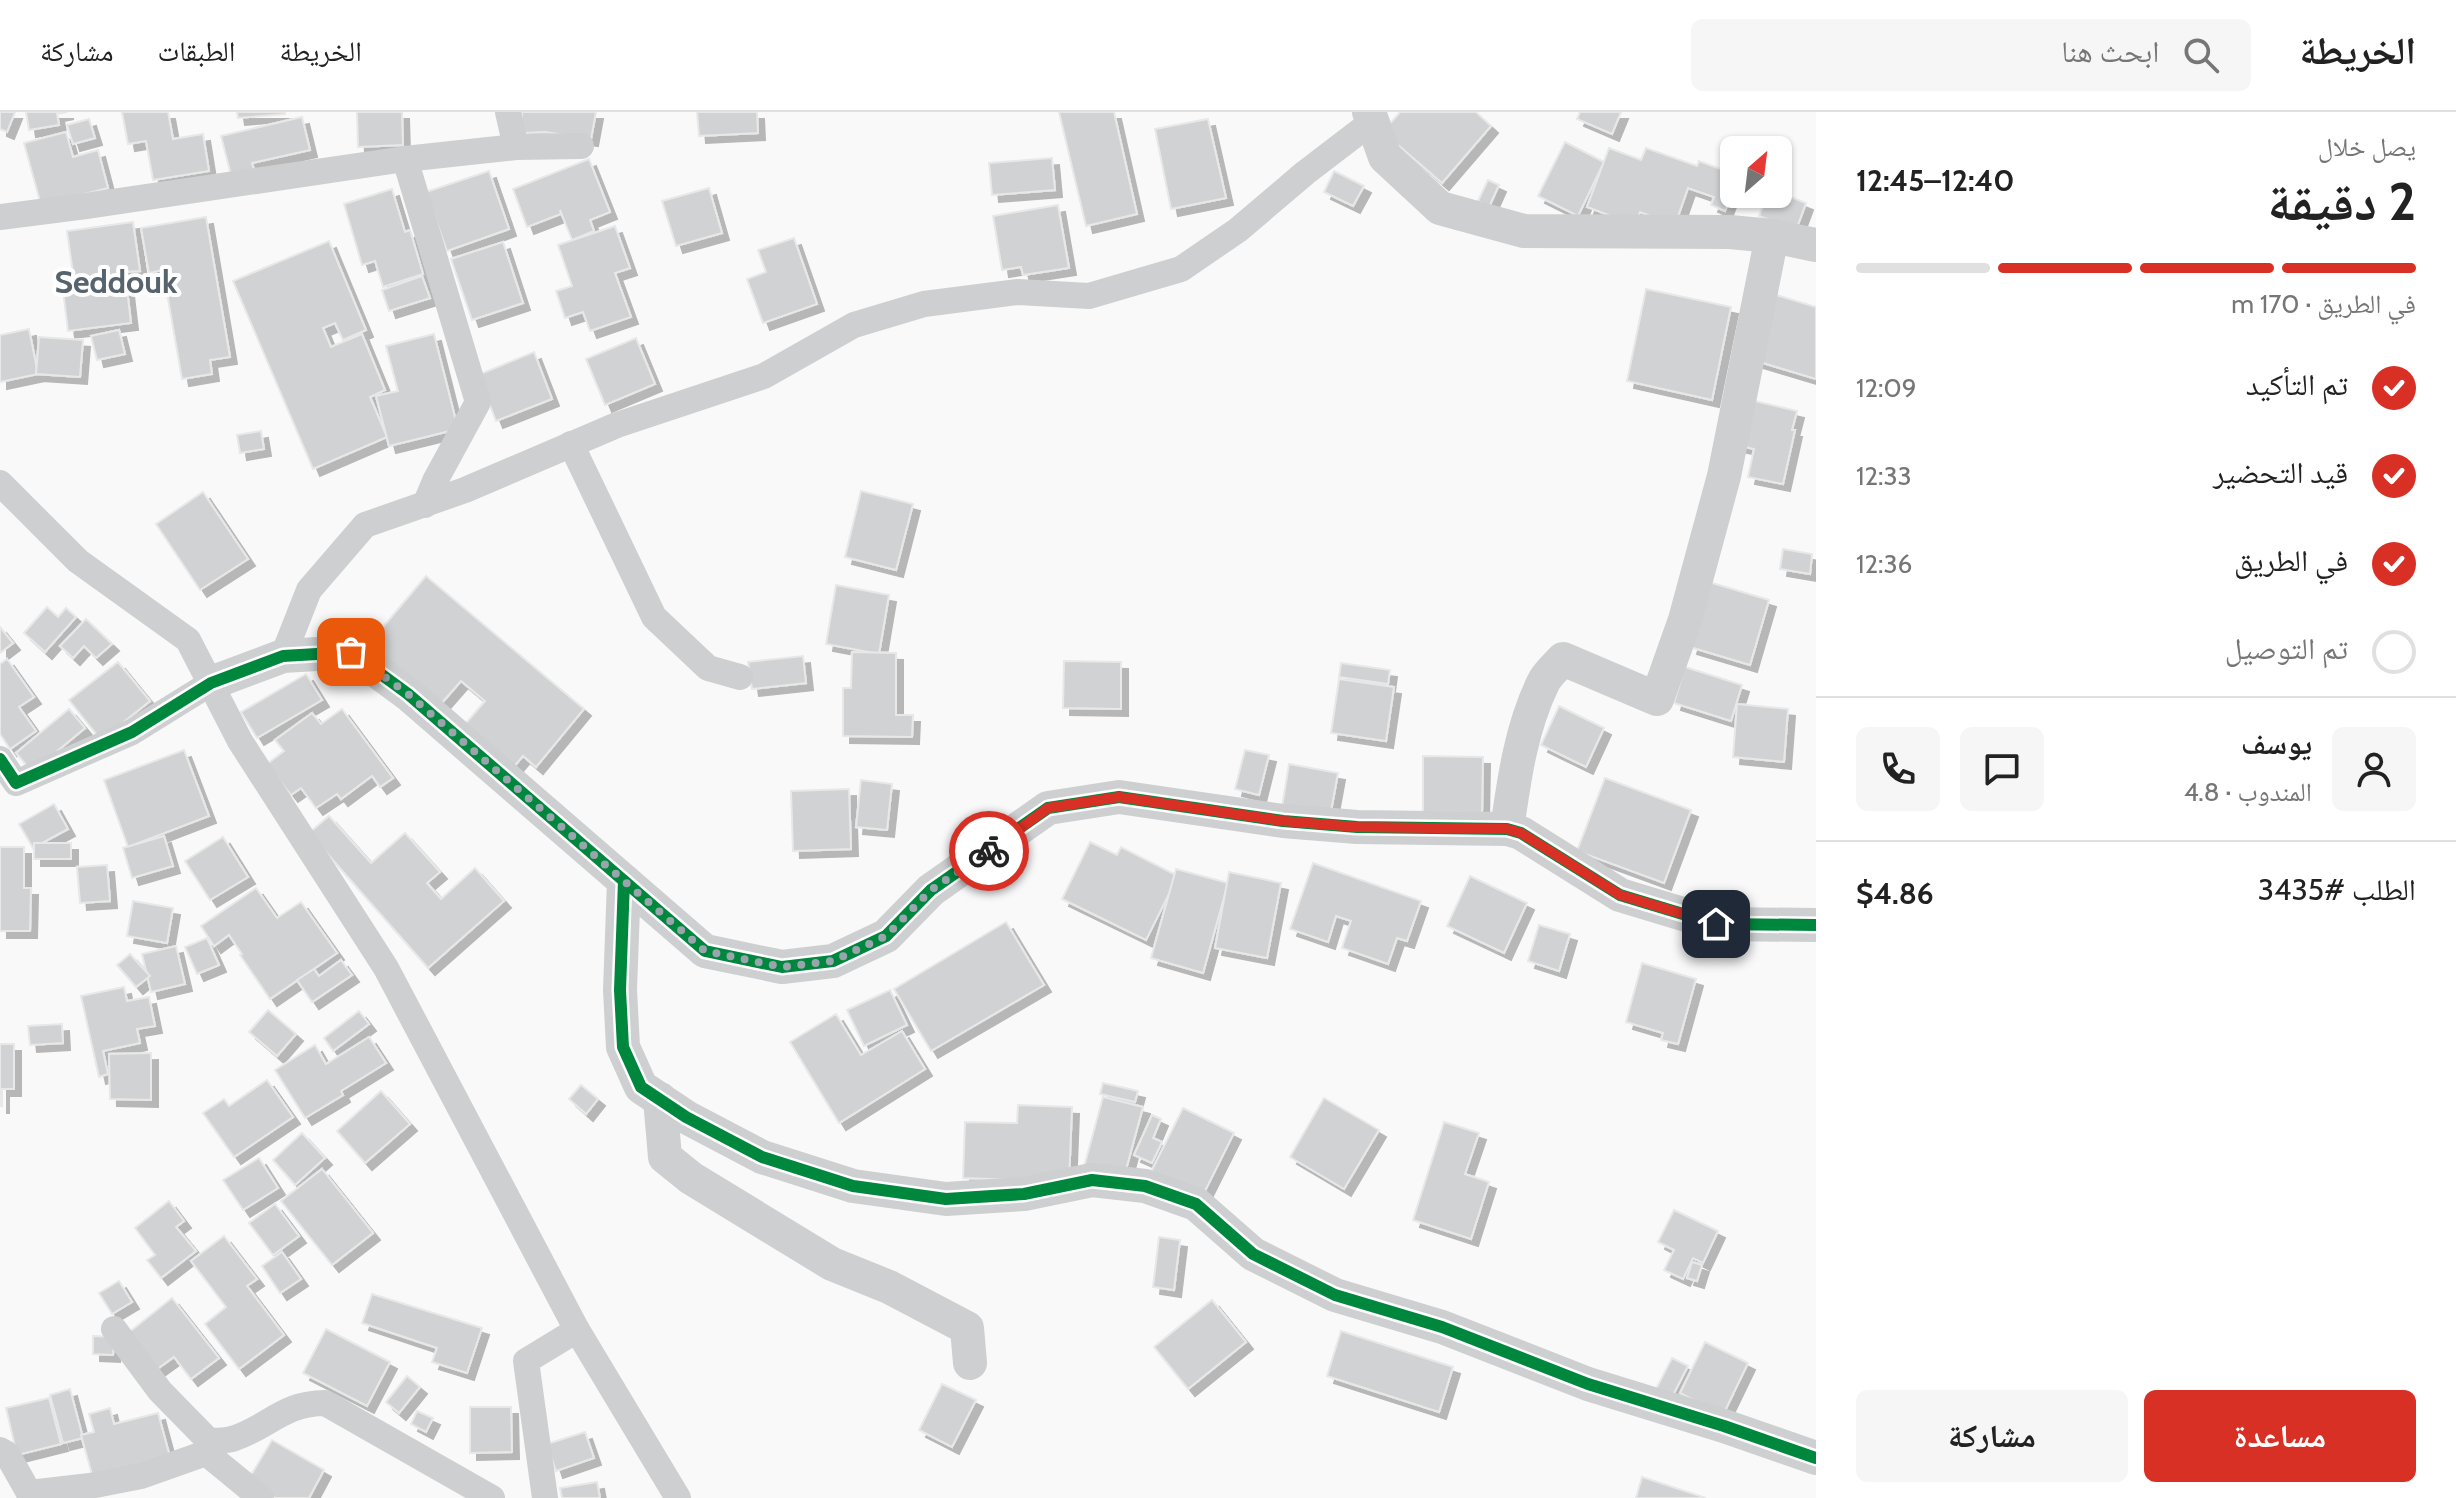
<!DOCTYPE html>
<html lang="ar">
<meta charset="utf-8">
<style>
body{margin:0;font-family:Cabin,"Noto Naskh Arabic",sans-serif;background:#f6f6f6;color:#222;direction:rtl;height:100vh;display:flex;flex-direction:column;font-size:30px;white-space:nowrap}
*{box-sizing:border-box;margin:0}
p{font-size:26px;color:#767676}
.icon{flex:none;width:44px;height:44px;fill:none;stroke:currentColor;stroke-width:2;stroke-linecap:round;stroke-linejoin:round}
.map{position:relative;flex:1;overflow:hidden;direction:ltr}
.panel{display:flex;flex-direction:column;background:#fff;width:640px}
.panel>*{flex:none}
.needle{width:52px;rotate:28deg}
.fabs{position:absolute;left:1720px;top:24px;display:grid;gap:16px}
.fabs a{display:grid;place-items:center;width:72px;height:72px;border-radius:12px;background:#fff;box-shadow:0 2px 6px #0004;font-size:40px}
.pin{position:absolute;display:grid;place-items:center;width:68px;height:68px;color:#fff;margin:-34px;border-radius:16px;box-shadow:0 4px 12px #0006}
.courier{position:absolute;display:grid;place-items:center;width:80px;height:80px;margin:-40px;border:6px solid #d93025;border-radius:50%;background:#fff;color:#222;box-shadow:0 2px 10px #0007}
.head em{font-style:normal;font-weight:700}
.head div{display:flex;flex-direction:column-reverse}
.head{display:flex;align-items:center;justify-content:space-between;height:136px;padding:0 40px}
h1{font-size:52px;font-weight:700;line-height:60px}
.bar{display:grid;grid-template-columns:repeat(4,1fr);gap:12px 8px;align-content:center;height:96px;padding:0 40px}
.bar i{height:10px;border-radius:6px;background:#e0e0e0}
.bar .on{background:#d93025}
.bar p{grid-column:span 4}
.line{display:flex;align-items:center;gap:20px;padding:0 40px;border-top:2px solid #e0e0e0}
.line div{flex:1}
.round{display:grid;place-items:center;flex:none;width:84px;height:84px;border-radius:12px;background:#f6f6f6}
ol{padding:0 40px;list-style:none}
li{display:flex;align-items:center;gap:24px;height:88px}
li p{margin-inline-start:auto}
li .icon{padding:8px;border-radius:50%;background:#d93025;color:#fff;stroke-width:4}
li:last-child{color:#767676}
li i{width:44px;height:44px;border:4px solid #e0e0e0;border-radius:50%}
.primary-button{display:flex;gap:16px;margin-top:auto;padding:16px 40px}
.primary-button a{flex:1;height:92px;border-radius:12px;background:#d93025;color:#fff;font-size:32px;font-weight:700;line-height:92px;text-align:center}
.primary-button a+a{background:#f6f6f6;color:#222}
header{display:flex;align-items:center;gap:48px;box-sizing:border-box;height:112px;padding:0 40px;background:#fff;border-bottom:2px solid #e0e0e0}
header strong{font-size:38px}
nav{display:flex;gap:44px;margin-inline-start:auto;font-size:28px}
.search{width:560px;height:72px;background:#f6f6f6;display:flex;align-items:center;gap:20px;box-sizing:border-box;padding:0 28px;border-radius:12px;color:#767676;font-size:30px}
main{display:flex;flex:1;min-height:0}
.map>svg:first-child{display:block}
.building{fill:#d0d2d3;stroke:#e8e8e8;stroke-width:2;filter:url(#shadow)}
.lines{fill:none;stroke-linecap:round;stroke-linejoin:round}
.minor{stroke:#cecfd0;stroke-width:26}
.tertiary{stroke:#cecfd0;stroke-width:34}
.cycleway-casing{stroke:#fff;stroke-width:17}
.cycleway{stroke:#00873e;stroke-width:12}
.done{stroke:#99a4ac;stroke-width:8;stroke-dasharray:0 14.4}
.route{stroke:#d93025;stroke-width:10}
.labels{text-anchor:middle;stroke-width:8;stroke-linejoin:round;paint-order:stroke}
.district-label{font-size:32px;font-weight:bold;fill:#57646e;stroke:#fff}
</style>
<header>
<strong>الخريطة</strong>
<div class="search"><svg class="icon" aria-label="search" viewBox="0 0 24 24"><circle cx="10" cy="10" r="6"/><path d="M15 15l6 6"/></svg>ابحث هنا</div>
<nav><a>الخريطة</a><a>الطبقات</a><a>مشاركة</a></nav>
</header>
<main>
<section class="panel">
<div class="head"><div><h1>2 دقيقة</h1><p>يصل خلال</p></div><em>12:40–12:45</em></div>
<div class="bar"><i class="on"></i><i class="on"></i><i class="on"></i><i></i><p>في الطريق · 170 m</p></div>
<ol>
<li><svg class="icon" aria-label="check" viewBox="0 0 24 24"><path d="M5 12l5 5 9-10"/></svg>تم التأكيد<p>12:09</p></li>
<li><svg class="icon" aria-label="check" viewBox="0 0 24 24"><path d="M5 12l5 5 9-10"/></svg>قيد التحضير<p>12:33</p></li>
<li><svg class="icon" aria-label="check" viewBox="0 0 24 24"><path d="M5 12l5 5 9-10"/></svg>في الطريق<p>12:36</p></li>
<li><i></i>تم التوصيل</li>
</ol>
<div class="line" style="height:144px"><a class="round"><svg class="icon" aria-label="person" viewBox="0 0 24 24"><circle cx="12" cy="8" r="4"/><path d="M4 21q1-7 8-7t8 7"/></svg></a><div><b>يوسف</b><p>المندوب · 4.8</p></div><a class="round"><svg class="icon" aria-label="chat" viewBox="0 0 24 24"><path d="M4 5h16v11H9l-5 4z"/></svg></a><a class="round"><svg class="icon" aria-label="phone" viewBox="0 0 24 24"><path d="M5 4h4l2 5-3 2q2 4 5 5l2-3 5 2v4C11 20 4 13 5 4z"/></svg></a></div>
<div class="line" style="height:104px"><div>الطلب #3435</div><b>$4.86</b></div>
<div class="primary-button"><a>مساعدة</a><a>مشاركة</a></div>
</section>
<div class="map">
<svg width="1816" height="1386" viewBox="0 0 1816 1386">
<defs>
<filter id="shadow"><feDropShadow dx="7" dy="7" stdDeviation="0" flood-color="#0004"/></filter>
</defs>
<rect width="100%" height="100%" fill="#f9f9f9"/>
<g class="building">
<polygon points="0,0 15,0 7,20 0,17"/>
<polygon points="26,0 67,0 57,2 59,13 29,18"/>
<polygon points="122,0 168,0 173,27 203,22 209,59 153,68 146,29 128,32"/>
<polygon points="237,0 285,0 285,2 238,6"/>
<polygon points="357,0 402,0 403,33 358,35"/>
<polygon points="522,0 596,0 591,27 545,20 522,21"/>
<polygon points="697,0 757,0 758,21 699,24"/>
<polygon points="1059,0 1114,0 1137,102 1086,114"/>
<polygon points="1400,0 1476,0 1491,14 1442,71 1383,20"/>
<polygon points="1580,0 1621,0 1612,22 1577,7"/>
<polygon points="302,5 310,38 252,51 254,58 231,63 221,24"/>
<polygon points="89,7 95,26 73,32 67,13"/>
<polygon points="1208,7 1226,86 1171,97 1155,17"/>
<polygon points="66,20 73,45 98,38 108,76 41,93 24,31"/>
<polygon points="1565,30 1604,50 1578,104 1538,84"/>
<polygon points="1609,36 1641,48 1646,36 1697,54 1699,49 1734,62 1734,75 1725,99 1711,93 1714,85 1688,76 1675,113 1640,100 1635,113 1587,95"/>
<polygon points="1052,46 1055,78 992,83 989,51"/>
<polygon points="589,47 610,100 590,108 594,119 572,128 560,98 561,102 527,115 513,77"/>
<polygon points="489,59 509,117 447,139 426,80"/>
<polygon points="1334,59 1364,74 1353,94 1324,80"/>
<polygon points="1488,68 1499,73 1489,95 1478,89"/>
<polygon points="709,76 722,121 676,134 662,89"/>
<polygon points="392,77 405,120 410,118 423,162 383,175 375,149 362,153 344,92"/>
<polygon points="1778,80 1806,91 1796,118 1759,104 1768,82"/>
<polygon points="1058,93 1069,156 1023,163 1021,155 1002,158 993,104"/>
<polygon points="206,105 230,245 210,248 212,262 182,267 163,158 149,161 141,116"/>
<polygon points="133,110 140,159 125,160 131,211 68,219 62,170 74,168 67,119"/>
<polygon points="615,114 630,156 615,161 631,205 590,219 583,200 565,206 556,179 572,174 558,133"/>
<polygon points="794,126 817,192 763,211 747,167 766,160 758,138"/>
<polygon points="329,129 366,218 343,228 335,211 323,216 331,235 362,222 385,278 370,285 387,325 313,357 233,169"/>
<polygon points="503,130 523,191 472,208 451,147"/>
<polygon points="422,164 430,186 389,199 382,178"/>
<polygon points="1646,177 1731,195 1712,288 1627,269"/>
<polygon points="1773,182 1816,195 1816,267 1753,248"/>
<polygon points="29,217 38,262 0,270 0,223"/>
<polygon points="119,218 125,242 97,248 91,224"/>
<polygon points="434,222 458,317 389,334 376,284 398,279 386,234"/>
<polygon points="39,225 83,228 80,265 36,262"/>
<polygon points="636,226 655,272 605,293 586,247"/>
<polygon points="534,240 552,287 496,309 478,263"/>
<polygon points="1746,287 1797,299 1792,318 1795,318 1783,372 1748,365 1754,337 1736,333"/>
<polygon points="261,319 264,337 240,341 237,323"/>
<polygon points="861,379 913,392 896,458 845,445"/>
<polygon points="203,380 248,447 200,478 156,412"/>
<polygon points="1783,437 1812,442 1810,462 1780,457"/>
<polygon points="426,464 584,597 536,655 523,644 505,665 455,624 485,589 461,569 433,601 361,541"/>
<polygon points="1709,470 1769,488 1750,553 1690,535"/>
<polygon points="836,473 889,483 879,542 826,532"/>
<polygon points="47,495 58,505 66,496 76,505 45,540 24,521"/>
<polygon points="86,507 112,532 96,546 84,534 73,546 60,534"/>
<polygon points="0,515 13,531 0,541"/>
<polygon points="852,540 896,541 896,603 913,603 912,625 843,624 843,576 851,576"/>
<polygon points="803,544 806,571 752,577 748,550"/>
<polygon points="7,547 34,585 19,595 36,619 10,637 0,622 0,552"/>
<polygon points="1064,549 1121,550 1121,597 1063,596"/>
<polygon points="118,550 150,589 101,628 69,588"/>
<polygon points="1341,551 1390,558 1388,572 1339,565"/>
<polygon points="1685,555 1742,573 1731,609 1674,591"/>
<polygon points="306,562 322,588 257,626 241,600"/>
<polygon points="1339,567 1394,575 1386,629 1331,621"/>
<polygon points="1737,592 1788,597 1784,650 1733,645"/>
<polygon points="1559,594 1604,616 1586,655 1541,633"/>
<polygon points="69,597 85,616 32,660 16,641"/>
<polygon points="342,597 393,666 380,675 372,664 341,687 337,682 316,696 301,676 291,683 267,652 284,639 275,628 312,601 321,612"/>
<polygon points="184,638 209,704 128,735 104,668"/>
<polygon points="1245,638 1269,643 1259,683 1235,677"/>
<polygon points="1423,644 1483,645 1482,701 1423,700"/>
<polygon points="1289,652 1338,661 1329,710 1281,701"/>
<polygon points="1605,666 1691,698 1664,771 1577,739"/>
<polygon points="861,668 892,672 887,718 856,715"/>
<polygon points="849,677 851,737 793,739 791,679"/>
<polygon points="54,692 68,717 33,736 19,712"/>
<polygon points="329,704 371,751 405,721 440,760 427,771 441,787 475,756 504,789 428,856 309,721"/>
<polygon points="164,724 173,754 132,766 123,736"/>
<polygon points="223,725 248,765 210,788 185,749"/>
<polygon points="1090,730 1117,743 1121,735 1178,764 1146,828 1062,787"/>
<rect x="34" y="731" width="37" height="16"/>
<polygon points="0,735 24,735 24,776 31,776 30,819 0,819"/>
<polygon points="1313,751 1421,789 1407,829 1397,826 1388,852 1342,836 1351,809 1336,804 1328,830 1290,817"/>
<polygon points="107,753 110,789 80,791 77,755"/>
<polygon points="1176,757 1228,771 1203,861 1151,846"/>
<polygon points="1229,760 1281,771 1267,846 1215,836"/>
<polygon points="1470,764 1527,791 1504,841 1447,814"/>
<polygon points="256,776 277,806 301,790 337,841 270,887 240,843 242,842 229,823 214,834 201,814"/>
<polygon points="133,789 173,796 167,831 127,824"/>
<polygon points="1006,810 1044,873 931,939 894,877"/>
<polygon points="1539,813 1570,822 1559,859 1528,849"/>
<polygon points="207,826 219,853 197,862 185,835"/>
<polygon points="176,834 185,872 151,880 142,842"/>
<polygon points="130,842 150,864 136,875 117,853"/>
<polygon points="341,848 352,863 312,890 297,868 314,857 319,864"/>
<polygon points="1642,851 1696,867 1678,932 1661,928 1663,921 1626,910"/>
<polygon points="124,875 127,889 149,885 155,914 137,917 140,931 103,939 108,962 99,965 81,884"/>
<polygon points="890,878 907,913 864,934 847,898"/>
<polygon points="268,898 296,922 277,944 249,920"/>
<polygon points="359,899 369,912 333,939 324,926"/>
<polygon points="836,902 861,943 902,919 925,957 839,1011 790,930"/>
<polygon points="62,912 63,931 30,933 28,914"/>
<polygon points="369,925 386,951 341,979 343,983 305,1006 275,958 315,933 326,952"/>
<polygon points="0,932 14,932 14,977 2,977 2,994 0,994"/>
<polygon points="151,941 151,988 110,987 109,942"/>
<polygon points="267,968 293,1005 234,1045 203,1001 224,987 229,994"/>
<polygon points="1103,971 1138,979 1135,990 1100,982"/>
<polygon points="581,973 598,987 586,1002 569,987"/>
<polygon points="381,979 410,1012 365,1051 337,1019"/>
<polygon points="1103,985 1143,995 1124,1065 1084,1055"/>
<polygon points="1324,986 1379,1018 1344,1077 1290,1045"/>
<polygon points="1018,993 1072,995 1069,1070 963,1066 965,1010 1017,1011"/>
<polygon points="1183,996 1234,1021 1202,1085 1151,1060"/>
<polygon points="1152,1003 1161,1007 1153,1026 1162,1030 1152,1051 1134,1043"/>
<polygon points="1444,1010 1479,1021 1465,1062 1489,1070 1471,1127 1413,1108"/>
<polygon points="302,1021 325,1046 295,1073 273,1048"/>
<polygon points="259,1046 278,1076 243,1098 223,1068"/>
<polygon points="322,1057 373,1121 332,1153 281,1089"/>
<polygon points="169,1089 184,1109 176,1115 196,1139 161,1166 147,1148 155,1143 135,1116"/>
<polygon points="275,1092 299,1124 273,1143 249,1111"/>
<polygon points="1674,1098 1718,1119 1703,1151 1693,1146 1683,1167 1664,1158 1674,1138 1658,1130"/>
<polygon points="224,1124 257,1167 247,1174 284,1223 239,1257 205,1212 226,1195 191,1149"/>
<polygon points="1159,1125 1180,1128 1174,1178 1153,1175"/>
<polygon points="282,1140 301,1167 280,1181 262,1154"/>
<polygon points="1692,1150 1702,1153 1697,1169 1687,1166"/>
<polygon points="119,1169 132,1190 112,1202 99,1181"/>
<polygon points="372,1182 482,1216 467,1261 432,1250 437,1236 362,1211"/>
<polygon points="172,1186 219,1246 191,1267 174,1245 156,1258 127,1222"/>
<polygon points="1212,1188 1246,1230 1188,1277 1154,1235"/>
<polygon points="326,1217 390,1250 367,1294 303,1261"/>
<polygon points="1341,1219 1453,1255 1439,1300 1327,1264"/>
<polygon points="93,1224 114,1225 113,1243 93,1242"/>
<polygon points="1705,1230 1748,1251 1723,1303 1680,1281"/>
<polygon points="1672,1246 1688,1254 1672,1285 1656,1277"/>
<polygon points="407,1264 420,1275 399,1301 386,1290"/>
<polygon points="942,1272 976,1288 952,1335 919,1318"/>
<polygon points="70,1277 83,1326 63,1331 50,1283"/>
<polygon points="49,1286 61,1332 17,1343 6,1296"/>
<polygon points="470,1295 511,1295 512,1340 470,1341"/>
<polygon points="110,1296 114,1312 158,1301 170,1345 93,1366 81,1323 94,1320 89,1302"/>
<polygon points="417,1299 433,1306 426,1320 411,1312"/>
<polygon points="585,1320 594,1346 556,1359 547,1332"/>
<polygon points="272,1328 324,1358 309,1386 275,1386 247,1370"/>
<polygon points="1642,1365 1706,1386 1636,1386"/>
<polygon points="597,1370 600,1386 562,1386 560,1376"/>
</g>
<g class="lines">
<g class="minor">
<polyline points="508,0 516,35 581,34"/>
<polyline points="405,47 478,290 435,369 425,393"/>
<polyline points="0,105 86,94 405,47 516,35"/>
<polyline points="571,332 654,505 708,556 740,565"/>
<polyline points="0,371 78,449 188,528 240,629 386,856 577,1218 526,1249 545,1386"/>
<polyline points="283,544 309,478 365,413 465,378 617,313 764,264 854,213 924,192 1018,180 1089,184 1181,157 1238,118 1305,61 1373,9"/>
<polyline points="0,647 16,671 132,620 211,571"/>
<polyline points="114,1217 160,1279 209,1329"/>
<polyline points="577,1218 678,1386"/>
<path d="M0,1338L7,1342L29,1381L90,1374L141,1364L206,1341L209,1329C217,1329 227,1329 235,1326C270,1314 284,1291 325,1291L492,1386"/>
<polyline points="206,1341 261,1386"/>
</g>
<g class="tertiary">
<polyline points="1369,0 1385,45 1440,96 1524,119 1730,120 1772,124 1816,133"/>
<polyline points="211,571 283,544 351,540 408,582 705,839 782,855 833,849 886,824 931,778 1048,696 1119,685 1283,709 1357,715 1507,717 1521,721 1620,783 1716,812 1816,813"/>
<path d="M1507,717C1514,668 1521,616 1543,571C1547,562 1556,555 1563,547L1657,587L1685,508L1724,364L1772,124"/>
<polyline points="624,769 620,878 623,935 641,975 686,1005 762,1045 853,1074 946,1087 1024,1082 1092,1068 1145,1074 1196,1092 1253,1142 1335,1183 1442,1215 1588,1272 1724,1314 1816,1346"/>
<polyline points="660,987 665,1045 691,1066 832,1152 889,1175 967,1216 970,1251"/>
</g>
<defs>
<g id="cycleway">
<polyline points="0,647 16,671 132,620 211,571 283,544 351,540 408,582 705,839 782,855 833,849 886,824 931,778 1048,696 1119,685 1283,709 1357,715 1507,717 1521,721 1620,783 1716,812 1816,813"/>
<polyline points="624,769 620,878 623,935 641,975 686,1005 762,1045 853,1074 946,1087 1024,1082 1092,1068 1145,1074 1196,1092 1253,1142 1335,1183 1442,1215 1588,1272 1724,1314 1816,1346"/>
</g>
</defs>
<use href="#cycleway" class="cycleway-casing"/>
<use href="#cycleway" class="cycleway"/>
</g>
<g class="lines">
<polyline class="done" points="351,540 408,582 705,839 782,855 833,849 886,824 931,778 989,739"/>
<polyline class="route" points="989,739 1048,696 1119,685 1283,709 1357,715 1507,717 1521,721 1620,783 1716,812"/>
</g>
<g class="labels">
<g class="district-label">
<text x="116" y="181">Seddouk</text>
</g>
</g>
</svg>
<div class="fabs">
<a><svg class="needle" viewBox="-14 -14 28 28"><path d="M0-13l5 13h-10z" fill="#e53935"/><path d="M0 13l5-13h-10z" fill="#767676"/></svg></a>
</div>
<div class="pin" style="left:351px;top:540px;background:#ea580c"><svg class="icon" aria-label="bag" viewBox="0 0 24 24"><path d="M5 8h14l-1 12H6zM9 8a3 3 0 0 1 6 0"/></svg></div>
<div class="pin" style="left:1716px;top:812px;background:#1f2937"><svg class="icon" aria-label="home" viewBox="0 0 24 24"><path d="M3 11l9-7 9 7M6 9v11h12V9"/></svg></div>
<div class="courier" style="left:989px;top:739px"><svg class="icon" aria-label="bike" viewBox="0 0 24 24"><circle cx="6" cy="16" r="4"/><circle cx="18" cy="16" r="4"/><path d="M6 16l4-8h5l3 8M10 8l3 8H6M13 5h3"/></svg></div>
</div>
</main>
